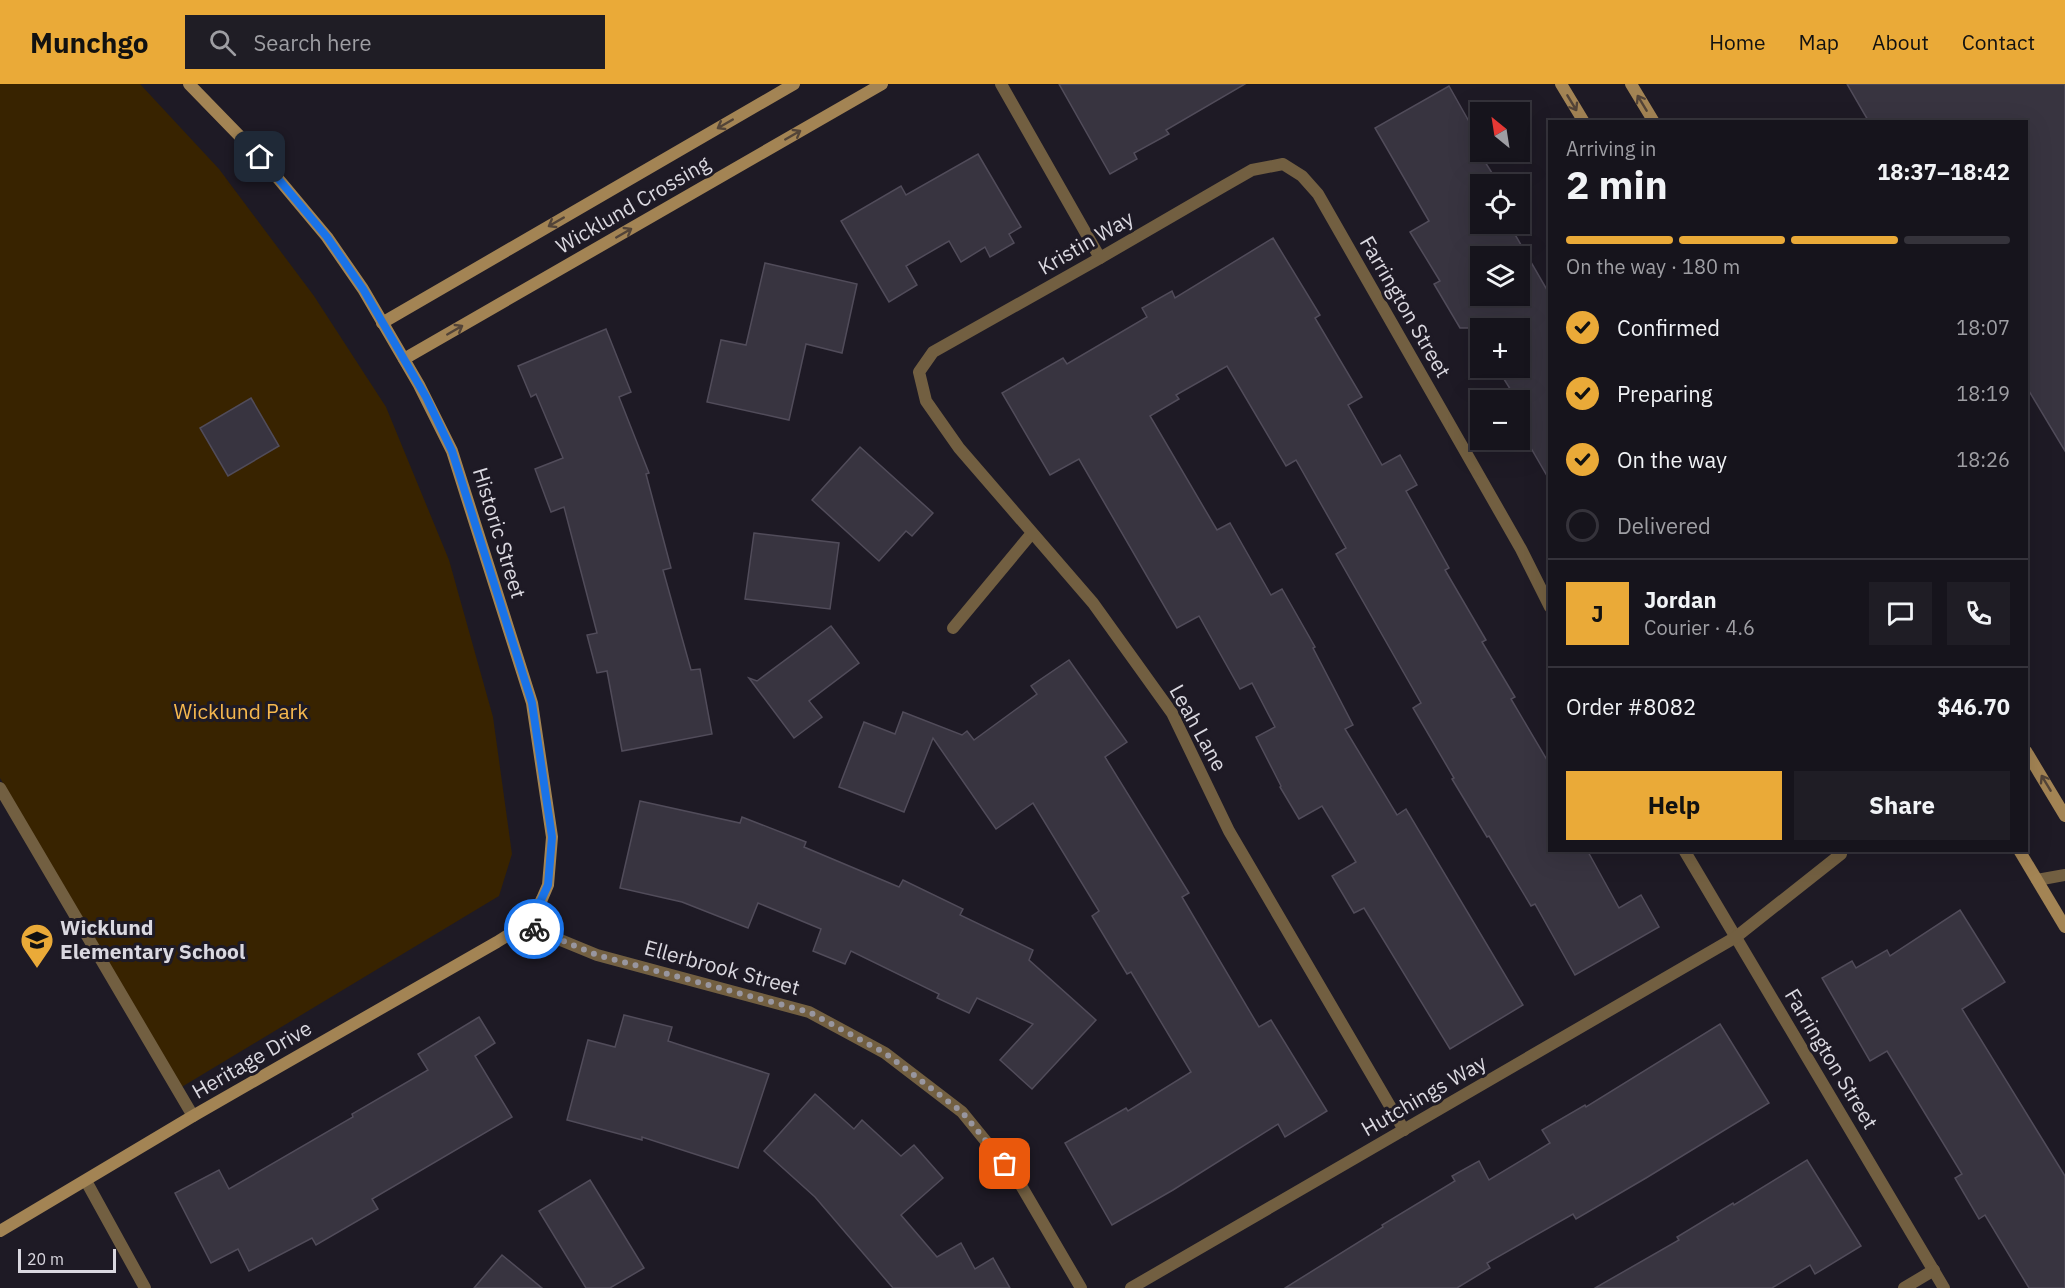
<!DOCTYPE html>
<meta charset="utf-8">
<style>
body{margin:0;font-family:"IBM Plex Sans",sans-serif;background:#1f1d25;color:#f1f3f6;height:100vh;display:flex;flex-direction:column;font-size:22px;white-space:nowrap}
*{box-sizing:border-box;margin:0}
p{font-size:20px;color:#9e9ea3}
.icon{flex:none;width:33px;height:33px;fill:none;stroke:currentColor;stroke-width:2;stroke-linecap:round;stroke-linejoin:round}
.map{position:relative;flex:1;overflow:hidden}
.sheet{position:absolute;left:1548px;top:36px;width:480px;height:732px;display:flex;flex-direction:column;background:#16141c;border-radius:0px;box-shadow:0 6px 24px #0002,0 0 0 2px #35333b}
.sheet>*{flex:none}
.needle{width:39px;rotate:330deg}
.buttons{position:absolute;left:1470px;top:18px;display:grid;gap:12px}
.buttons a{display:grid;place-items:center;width:60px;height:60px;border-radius:0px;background:#16141c;box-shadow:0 6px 24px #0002,0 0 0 2px #35333b;font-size:30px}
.scale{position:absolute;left:18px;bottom:15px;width:98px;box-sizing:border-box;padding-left:6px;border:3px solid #dad8e0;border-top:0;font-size:16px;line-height:21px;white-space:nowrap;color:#dad8e0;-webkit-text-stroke:4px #1e1a25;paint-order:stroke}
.pin{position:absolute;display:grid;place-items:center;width:51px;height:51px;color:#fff;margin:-26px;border-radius:12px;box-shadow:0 3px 9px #0006}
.courier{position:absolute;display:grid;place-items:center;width:60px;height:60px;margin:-30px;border:4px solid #1a73e8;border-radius:50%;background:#fff;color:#222;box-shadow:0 2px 8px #0007}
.overview em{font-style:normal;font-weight:700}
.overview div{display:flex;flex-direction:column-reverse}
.overview{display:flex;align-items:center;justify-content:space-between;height:102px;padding:0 18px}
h1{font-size:39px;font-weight:700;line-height:45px}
.bar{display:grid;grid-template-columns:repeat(4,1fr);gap:9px 6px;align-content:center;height:72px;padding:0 18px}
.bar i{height:8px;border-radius:4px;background:#35333b}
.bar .current{background:#eaaa38}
.bar p{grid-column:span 4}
.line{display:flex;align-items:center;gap:15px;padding:0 18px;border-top:2px solid #35333b}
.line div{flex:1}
.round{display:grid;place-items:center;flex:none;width:63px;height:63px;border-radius:0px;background:#1f1d25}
ol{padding:0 18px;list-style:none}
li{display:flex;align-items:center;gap:18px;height:66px}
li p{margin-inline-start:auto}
li .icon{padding:6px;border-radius:50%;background:#eaaa38;color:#111;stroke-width:4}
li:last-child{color:#9e9ea3}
li i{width:33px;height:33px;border:3px solid #35333b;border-radius:50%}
.action{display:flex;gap:12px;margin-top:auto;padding:12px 18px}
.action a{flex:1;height:69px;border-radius:0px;background:#eaaa38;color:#111;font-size:24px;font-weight:700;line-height:69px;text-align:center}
.action a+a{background:#1f1d25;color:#f1f3f6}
header{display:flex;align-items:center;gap:36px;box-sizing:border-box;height:84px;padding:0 30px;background:#eaaa38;color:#111}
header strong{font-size:28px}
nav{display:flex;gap:33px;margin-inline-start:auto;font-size:21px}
.search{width:420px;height:54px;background:#1f1d25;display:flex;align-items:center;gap:15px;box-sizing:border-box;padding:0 21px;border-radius:0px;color:#9e9ea3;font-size:22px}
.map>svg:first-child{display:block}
.green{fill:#382300}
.building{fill:#383440;stroke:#514c5a;stroke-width:1.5;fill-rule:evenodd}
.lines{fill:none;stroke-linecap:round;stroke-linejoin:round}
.lane{stroke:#725f41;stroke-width:12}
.street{stroke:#725f41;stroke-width:12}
.secondary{stroke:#a38454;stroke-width:12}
.oneway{stroke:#534438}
.done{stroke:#98969f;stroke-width:6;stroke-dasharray:0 10.8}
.route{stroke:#1a73e8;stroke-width:8}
.labels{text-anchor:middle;stroke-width:6;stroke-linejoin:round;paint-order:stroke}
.street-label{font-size:21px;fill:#dad8e0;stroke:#1e1a25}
.park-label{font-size:21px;fill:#f6b84e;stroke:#1e1a25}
.poi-label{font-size:21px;font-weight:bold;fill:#dad8e0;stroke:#1e1a25;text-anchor:start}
</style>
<header>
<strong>Munchgo</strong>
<div class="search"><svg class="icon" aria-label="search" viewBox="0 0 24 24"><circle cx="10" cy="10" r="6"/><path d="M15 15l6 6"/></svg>Search here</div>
<nav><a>Home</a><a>Map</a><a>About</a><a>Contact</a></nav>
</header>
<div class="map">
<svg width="2065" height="1204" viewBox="0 0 2065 1204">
<rect width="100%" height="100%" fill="#1e1a25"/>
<polygon class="green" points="0,0 140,0 219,85 314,212 386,323 449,476 493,633 512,770 499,812 180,1004 0,694"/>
<g class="building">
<polygon points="1059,0 1245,0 1166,46 1169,50 1134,69 1137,75 1110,90"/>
<polygon points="1847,0 2065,0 2065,367 2026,302 2026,38 1869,38"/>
<path d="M1449,2L1480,57V70L1499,100H1480V140H1509L1550,211V397L1520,345V316H1517L1497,284H1520V244H1480V255L1478,250L1474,253L1470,244H1460L1434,200L1440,197L1410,148L1429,137L1375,44ZM1480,172H1520V212H1480Z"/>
<polygon points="978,70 1021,143 1009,150 1014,159 990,173 985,163 961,178 949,157 906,182 917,201 889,218 841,137 901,102 906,111"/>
<polygon points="1273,154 1320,231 1315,234 1362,313 1348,321 1382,381 1400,371 1417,401 1406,407 1449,484 1445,486 1486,556 1482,558 1515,613 1511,615 1550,681 1550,766 1587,766 1619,824 1641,811 1659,843 1575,891 1535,820 1531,822 1489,752 1487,753 1452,695 1454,694 1413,624 1421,619 1336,470 1346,464 1296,376 1286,382 1227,282 1176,311 1179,315 1150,332 1217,446 1230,439 1271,511 1282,505 1315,563 1313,564 1353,641 1345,645 1397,731 1406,725 1523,921 1450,965 1364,824 1354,829 1332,792 1356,778 1322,722 1299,735 1280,703 1281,702 1256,653 1275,643 1252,599 1240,605 1199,532 1177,544 1079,375 1050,391 1002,309 1063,274 1067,280 1147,233 1142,224 1172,207 1175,214"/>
<polygon points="765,179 857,200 842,269 806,260 789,336 707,318 721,256 746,261"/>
<polygon points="606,245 631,308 619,313 649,389 646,390 671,484 663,486 691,586 700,585 712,650 622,667 607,587 597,589 587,551 597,549 564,423 551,428 535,385 563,374 536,310 531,313 518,282"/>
<polygon points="251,314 279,362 228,392 200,344"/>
<polygon points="860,363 933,429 912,452 906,447 879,477 812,416"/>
<polygon points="754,449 839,459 830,525 745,515"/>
<polygon points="831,542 859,579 809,617 822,633 794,654 749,594 757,597"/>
<polygon points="1069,576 1127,658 1105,673 1189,809 1182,813 1259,943 1271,936 1327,1027 1285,1053 1278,1040 1173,1106 1112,1141 1065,1059 1126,1024 1128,1027 1191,988 1131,888 1127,890 1092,832 1099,827 1033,719 996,745 933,654 904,728 839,703 864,638 895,650 903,628 962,651 967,647 974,656 1037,610 1031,602"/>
<polygon points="640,717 740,739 742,733 806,758 804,763 899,803 903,796 963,825 960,831 1033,866 1029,876 1096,936 1032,1005 1000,976 1033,940 977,914 969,929 937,914 939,910 851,867 845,880 813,867 821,845 758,819 748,844 682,818 620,804"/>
<polygon points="1960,826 2005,898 1962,925 2065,1092 2065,1204 2029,1204 1985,1131 1979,1135 1955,1094 1962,1090 1887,967 1870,977 1822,894 1852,877 1856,884 1887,866 1890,872"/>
<polygon points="624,931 672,943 668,957 769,990 738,1084 642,1053 642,1056 567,1036 588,956 615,963"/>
<polygon points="479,933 495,959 475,972 512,1033 372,1115 378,1125 316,1161 312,1154 249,1187 238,1165 211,1179 175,1109 219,1086 229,1105 353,1033 352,1030 428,986 418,970"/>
<polygon points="1720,940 1769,1019 1646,1094 1576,1135 1573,1130 1487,1179 1490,1184 1457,1204 1285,1204 1383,1143 1382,1141 1455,1097 1452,1092 1479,1077 1489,1096 1550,1059 1542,1046 1585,1021 1586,1023"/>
<polygon points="815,1010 854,1045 862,1036 901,1072 914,1061 943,1094 901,1131 937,1173 961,1159 975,1185 993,1174 1010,1204 893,1204 815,1113 764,1067"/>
<polygon points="1807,1076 1861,1162 1815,1190 1810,1181 1772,1204 1595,1204 1679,1156 1677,1153 1733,1119 1734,1121"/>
<polygon points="590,1096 644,1184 610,1204 586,1204 539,1127"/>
<polygon points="502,1171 542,1204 474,1204"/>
</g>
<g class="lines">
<g class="lane">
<polyline points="0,704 193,1032"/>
<polyline points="2037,796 2065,791"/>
</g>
<g class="street">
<polyline points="1001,0 1100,174"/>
<polyline points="953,544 1032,449"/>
<polyline points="1684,766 1944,1204"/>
<polyline points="524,841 597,871 809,928 885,969 962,1028 1019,1098 1081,1204"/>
<polyline points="1404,1046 1229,747 1172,629 1093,519 959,364 926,317 919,288 933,268 1100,174 1224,102 1252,86 1283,80 1302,92 1318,110 1521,465 1550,523"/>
<polyline points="86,1097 145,1204"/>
<polyline points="1131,1204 1736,853 1841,770"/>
<polyline points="1904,1204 1934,1186"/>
</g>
<g class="secondary">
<polyline points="1561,0 1584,38"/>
<polyline points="1631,0 1654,38"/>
<polyline points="382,239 794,0"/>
<polyline points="404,275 882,0"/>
<polyline points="2026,667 2065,732"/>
<polyline points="2019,766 2065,843"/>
<polyline points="0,1147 193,1032 497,858 524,841 535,829 542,815 548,801 552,753 532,619 452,367 419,301 363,205 327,153 260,73 189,0"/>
</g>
</g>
<defs><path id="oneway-shaft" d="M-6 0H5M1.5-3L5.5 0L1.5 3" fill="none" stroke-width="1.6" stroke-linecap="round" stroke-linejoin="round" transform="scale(1.5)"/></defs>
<g class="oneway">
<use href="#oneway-shaft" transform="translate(1572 19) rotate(59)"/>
<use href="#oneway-shaft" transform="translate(1642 19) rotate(-121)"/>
<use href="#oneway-shaft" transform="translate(725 40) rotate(150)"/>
<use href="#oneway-shaft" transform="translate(793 51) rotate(-30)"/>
<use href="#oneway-shaft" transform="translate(556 138) rotate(150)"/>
<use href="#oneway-shaft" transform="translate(624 149) rotate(-30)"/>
<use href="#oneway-shaft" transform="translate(455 246) rotate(-30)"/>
<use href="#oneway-shaft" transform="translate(2046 699) rotate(-121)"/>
</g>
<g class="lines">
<polyline class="done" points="534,845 597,871 809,928 885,969 962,1028 1005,1080"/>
<polyline class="route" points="260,73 327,153 363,205 426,313 452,367 532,619 552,753 548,801 535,829 524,841 534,845"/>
</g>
<defs>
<symbol id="school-pin" viewBox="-11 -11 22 30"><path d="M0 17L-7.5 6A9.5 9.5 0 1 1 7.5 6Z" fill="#eaaa38" stroke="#1e1a25"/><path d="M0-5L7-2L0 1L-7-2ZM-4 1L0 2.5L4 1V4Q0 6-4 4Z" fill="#111"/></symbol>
</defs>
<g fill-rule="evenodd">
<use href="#school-pin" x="18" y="837" width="38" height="52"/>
</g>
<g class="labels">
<g class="street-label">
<text transform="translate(633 121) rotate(-30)" y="7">Wicklund Crossing</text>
<text transform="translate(1086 159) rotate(-30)" y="7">Kristin Way</text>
<text transform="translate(1405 223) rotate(60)" y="7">Farrington Street</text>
<text transform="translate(499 449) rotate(73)" y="7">Historic Street</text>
<text transform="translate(1198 644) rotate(61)" y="7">Leah Lane</text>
<text transform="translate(722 884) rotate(15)" y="7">Ellerbrook Street</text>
<text transform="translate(1831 975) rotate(59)" y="7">Farrington Street</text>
<text transform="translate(252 976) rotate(-30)" y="7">Heritage Drive</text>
<text transform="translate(1424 1012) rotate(-30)" y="7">Hutchings Way</text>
</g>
<g class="park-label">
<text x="241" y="635">Wicklund Park</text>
</g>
<g class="poi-label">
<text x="60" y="851">Wicklund<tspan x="60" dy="24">Elementary School</tspan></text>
</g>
</g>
</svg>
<div class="buttons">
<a><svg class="needle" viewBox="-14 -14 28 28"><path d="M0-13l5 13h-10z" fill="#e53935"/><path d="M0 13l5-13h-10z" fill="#9e9ea3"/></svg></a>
<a><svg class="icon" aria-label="locate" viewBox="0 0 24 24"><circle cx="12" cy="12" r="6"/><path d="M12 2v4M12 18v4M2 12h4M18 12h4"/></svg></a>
<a><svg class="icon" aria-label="layers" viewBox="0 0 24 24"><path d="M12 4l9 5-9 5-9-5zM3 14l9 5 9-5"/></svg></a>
<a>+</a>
<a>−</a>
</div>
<div class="scale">20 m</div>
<div class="pin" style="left:1005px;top:1080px;background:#ea580c"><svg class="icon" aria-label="bag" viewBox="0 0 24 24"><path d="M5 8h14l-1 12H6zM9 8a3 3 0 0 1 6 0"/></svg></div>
<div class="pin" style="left:260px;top:73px;background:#1f2937"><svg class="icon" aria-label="home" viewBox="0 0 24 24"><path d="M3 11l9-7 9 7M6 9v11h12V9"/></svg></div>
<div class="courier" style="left:534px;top:845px"><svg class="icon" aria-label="bike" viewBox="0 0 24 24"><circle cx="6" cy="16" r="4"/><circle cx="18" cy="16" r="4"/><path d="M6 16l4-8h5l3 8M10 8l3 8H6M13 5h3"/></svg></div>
<section class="sheet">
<div class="overview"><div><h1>2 min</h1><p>Arriving in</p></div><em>18:37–18:42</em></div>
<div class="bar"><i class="current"></i><i class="current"></i><i class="current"></i><i></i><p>On the way · 180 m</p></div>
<ol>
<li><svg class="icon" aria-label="check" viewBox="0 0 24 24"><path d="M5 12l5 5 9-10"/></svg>Confirmed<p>18:07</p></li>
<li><svg class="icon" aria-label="check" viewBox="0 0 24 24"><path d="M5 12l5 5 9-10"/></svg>Preparing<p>18:19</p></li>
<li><svg class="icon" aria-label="check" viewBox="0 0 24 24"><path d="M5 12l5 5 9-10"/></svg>On the way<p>18:26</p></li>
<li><i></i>Delivered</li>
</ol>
<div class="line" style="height:108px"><b class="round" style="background:#eaaa38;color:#111">J</b><div><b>Jordan</b><p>Courier · 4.6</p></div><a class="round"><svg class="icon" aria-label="chat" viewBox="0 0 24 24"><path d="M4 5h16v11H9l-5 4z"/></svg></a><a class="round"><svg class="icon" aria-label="phone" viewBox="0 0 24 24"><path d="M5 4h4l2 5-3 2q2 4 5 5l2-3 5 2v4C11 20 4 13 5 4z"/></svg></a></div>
<div class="line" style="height:78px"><div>Order #8082</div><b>$46.70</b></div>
<div class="action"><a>Help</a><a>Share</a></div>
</section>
</div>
